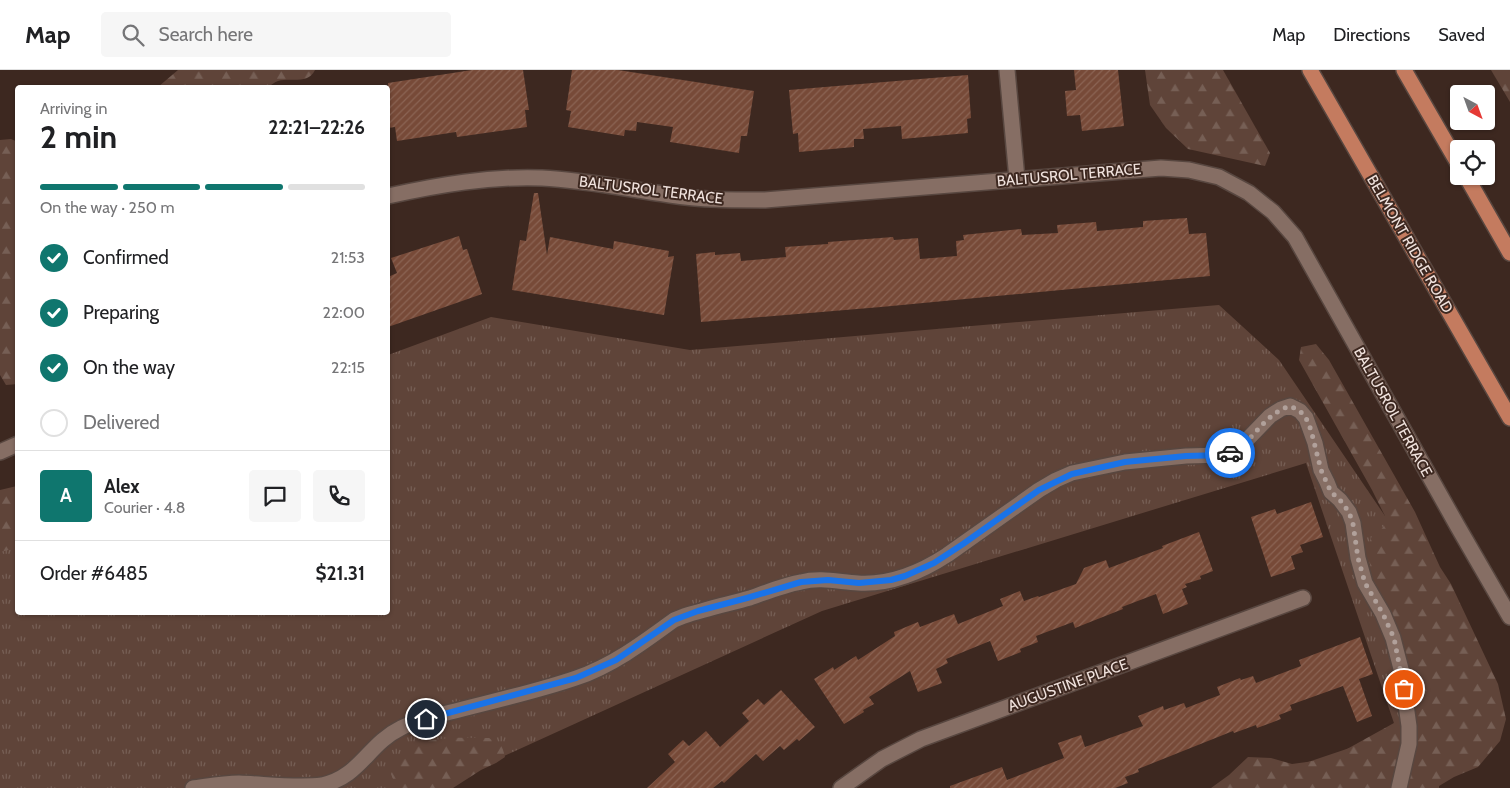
<!DOCTYPE html>
<meta charset="utf-8">
<style>
body{margin:0;font-family:Cabin,sans-serif;background:#f6f6f6;color:#202124;height:100vh;display:flex;flex-direction:column;font-size:19px;white-space:nowrap}
*{box-sizing:border-box;margin:0}
p{font-size:16px;color:#757577}
.icon{flex:none;width:28px;height:28px;fill:none;stroke:currentColor;stroke-width:2;stroke-linecap:round;stroke-linejoin:round}
.map{position:relative;flex:1;overflow:hidden}
.panel{position:absolute;left:15px;top:15px;width:375px;height:530px;display:flex;flex-direction:column;background:#fff;border-radius:5px;box-shadow:0 1px 4px #0004}
.panel>*{flex:none}
.needle{width:32px;rotate:139deg}
.buttons{position:absolute;left:1450px;top:15px;display:grid;gap:10px}
.buttons a{display:grid;place-items:center;width:45px;height:45px;border-radius:5px;background:#fff;box-shadow:0 1px 4px #0004;font-size:25px}
.pin{position:absolute;display:grid;place-items:center;width:42px;height:42px;color:#fff;margin:-21px;border:2px solid #fff;border-radius:50%;box-shadow:0 1px 5px #0007}
.courier{position:absolute;display:grid;place-items:center;width:50px;height:50px;margin:-25px;border:4px solid #1a73e8;border-radius:50%;background:#fff;color:#222;box-shadow:0 1px 6px #0007}
.head em{font-style:normal;font-weight:700}
.head div{display:flex;flex-direction:column-reverse}
.head{display:flex;align-items:center;justify-content:space-between;height:85px;padding:0 25px}
h1{font-size:32px;font-weight:700;line-height:38px}
.bar{display:grid;grid-template-columns:repeat(4,1fr);gap:8px 5px;align-content:center;height:60px;padding:0 25px}
.bar i{height:6px;border-radius:4px;background:#e0e0e0}
.bar .on{background:#0f766e}
.bar p{grid-column:span 4}
.line{display:flex;align-items:center;gap:12px;padding:0 25px;border-top:1px solid #e0e0e0}
.line div{flex:1}
.round{display:grid;place-items:center;flex:none;width:52px;height:52px;border-radius:5px;background:#f6f6f6}
ol{padding:0 25px;list-style:none}
li{display:flex;align-items:center;gap:15px;height:55px}
li p{margin-inline-start:auto}
li .icon{padding:5px;border-radius:50%;background:#0f766e;color:#fff;stroke-width:4}
li:last-child{color:#757577}
li i{width:28px;height:28px;border:2px solid #e0e0e0;border-radius:50%}
header{display:flex;align-items:center;gap:30px;box-sizing:border-box;height:70px;padding:0 25px;background:#fff;border-bottom:1px solid #e0e0e0}
header strong{font-size:24px}
nav{display:flex;gap:28px;margin-inline-start:auto;font-size:18px}
.search{width:350px;height:45px;background:#f6f6f6;display:flex;align-items:center;gap:12px;box-sizing:border-box;padding:0 18px;border-radius:5px;color:#757577;font-size:19px}
.map>svg:first-child{display:block}
.grass{fill:url(#grass-tufts)}
.forest{fill:url(#forest-firs)}
.building{fill:url(#building-hatch)}
.lines{fill:none;stroke-linecap:round;stroke-linejoin:round}
.minor-casing{stroke:#584740;stroke-width:18}
.major-casing{stroke:#584740;stroke-width:18}
.minor{stroke:#866e64;stroke-width:15}
.major{stroke:#c47b5f;stroke-width:15}
.done{stroke:#b1a19b;stroke-width:5;stroke-dasharray:0 9}
.route{stroke:#1a73e8;stroke-width:6}
.labels{text-anchor:middle;stroke-width:4;stroke-linejoin:round;paint-order:stroke}
.street-label{font-size:15px;fill:#f0e2dd;stroke:#3d2820}
</style>
<header>
<strong>Map</strong>
<div class="search"><svg class="icon" aria-label="search" viewBox="0 0 24 24"><circle cx="10" cy="10" r="6"/><path d="M15 15l6 6"/></svg>Search here</div>
<nav><a>Map</a><a>Directions</a><a>Saved</a></nav>
</header>
<div class="map">
<svg width="1510" height="718" viewBox="0 0 1510 718">
<defs>
<pattern id="grass-tufts" width="24" height="20" patternUnits="userSpaceOnUse" patternTransform="scale(1.25)"><rect width="24" height="20" fill="#5f4439"/><path d="M3 7l-1-3M5 7V3M7 7l1-3M15 17l-1-3M17 17v-4M19 17l1-3" fill="none" stroke="#765f55"/></pattern>
<pattern id="forest-firs" width="22" height="20" patternUnits="userSpaceOnUse" patternTransform="scale(1.25)"><rect width="22" height="20" fill="#5f4439"/><path d="M5 1l3.5 6h-7zM16 11l3.5 6h-7z" fill="#765f55"/></pattern>
<pattern id="building-hatch" width="6" height="6" patternUnits="userSpaceOnUse" patternTransform="scale(1.25)"><rect width="6" height="6" fill="#774a38"/><path d="M-1 1l2-2M0 6l6-6M5 7l2-2" fill="none" stroke="#8b6454"/></pattern>
</defs>
<rect width="100%" height="100%" fill="#3d2820"/>
<polygon class="grass" points="1219,235 1279,290 1434,518 1432,718 1231,718 1397,662 1306,393 822,541 434,718 0,718 0,469 17,461 18,542 388,542 388,285 491,247 690,280"/>
<g class="forest">
<path d="M178,0H315C308,15 291,7 278,11C274,12 271,16 267,17H158Z"/>
<polygon points="1145,0 1223,0 1270,83 1265,96 1188,79 1166,58 1150,35"/>
<polygon points="1491,0 1510,0 1510,32"/>
<polygon points="11,69 18,72 18,314 6,315 0,305 0,70"/>
<polygon points="1316,274 1329,290 1415,442 1440,497 1451,514 1498,614 1506,649 1500,671 1478,697 1454,707 1439,716 1439,718 1211,718 1229,705 1248,687 1271,688 1292,694 1329,689 1412,643 1413,630 1405,582 1397,556 1377,519 1366,480 1372,466 1384,457 1385,446 1372,420 1299,290 1301,277"/>
<polygon points="17,416 17,478 0,482 0,420"/>
<path d="M489,668L502,676L505,687L496,693L481,700L453,718H397L396,716L391,704C393,700 395,694 398,690C417,663 460,668 489,668Z"/>
</g>
<g class="building">
<polygon points="472,0 523,0 529,40 525,40 527,57 457,67 456,62 397,71 395,57 388,58 388,13"/>
<polygon points="572,0 618,0 754,21 747,66 741,66 739,83 670,72 673,57 637,52 636,61 625,60 624,66 568,57 571,41 566,40"/>
<polygon points="1074,0 1118,0 1124,56 1082,61 1080,45 1067,46 1065,21 1076,20"/>
<polygon points="968,5 971,48 967,49 968,63 902,69 901,56 863,59 864,69 854,69 854,77 799,82 798,63 793,64 789,20"/>
<polygon points="534,123 538,123 547,185 550,167 613,179 614,171 669,181 668,187 674,186 664,245 512,220 520,170 526,171"/>
<polygon points="1187,148 1189,164 1206,163 1210,206 881,237 701,252 696,184 715,182 715,185 740,183 741,191 786,187 785,177 828,174 828,172 893,167 894,170 918,168 920,189 957,186 956,171 964,170 963,165 1021,159 1022,165 1058,163 1057,155 1096,152 1097,161 1143,157 1143,151"/>
<polygon points="459,166 463,180 467,179 482,224 388,257 388,207 397,203 391,188"/>
<polygon points="1311,432 1323,467 1300,475 1303,482 1291,486 1295,499 1271,507 1251,447 1275,439 1277,444"/>
<polygon points="1199,462 1213,501 1200,506 1201,509 1185,514 1187,517 1182,519 1188,534 1163,544 1156,524 1122,537 1123,539 1075,558 1073,552 1036,566 1038,572 1020,579 1021,582 998,591 990,571 946,589 948,593 936,599 942,613 918,622 910,601 869,627 874,634 863,640 864,642 844,654 814,609 833,597 834,600 856,586 858,590 895,566 894,562 918,552 920,557 954,544 958,554 1003,536 1000,529 1020,521 1024,531 1038,526 1039,527 1076,514 1084,498 1106,490 1109,498 1163,478 1162,476"/>
<polygon points="1360,567 1373,604 1359,609 1372,646 1357,652 1343,616 1290,635 1292,640 1279,645 1281,649 1257,658 1256,655 1234,663 1233,661 1138,699 1139,702 1125,707 1128,713 1115,718 950,718 950,716 1002,697 1007,710 1064,688 1058,673 1081,665 1085,677 1143,656 1138,646 1163,636 1164,640 1184,633 1186,638 1220,625 1217,617 1240,608 1241,610 1253,606 1256,613 1301,596 1299,590"/>
<polygon points="781,620 815,657 799,671 797,669 784,680 780,676 763,691 756,684 724,713 722,711 713,718 647,718 675,692 668,684 683,670 689,676 706,661 720,677 749,651 742,643 758,629 764,635"/>
</g>
<g class="lines">
<defs>
<g id="minor">
<polyline points="1007,0 1017,109"/>
<path d="M388,126C438,115 490,106 542,108C585,110 627,119 670,125C701,130 733,130 765,130L1161,98L1189,100L1219,107L1249,123L1273,142L1295,167L1458,457L1510,547"/>
<polyline points="0,382 18,374"/>
<path d="M193,718C208,716 223,713 239,713C266,714 295,718 322,715C360,707 368,674 401,658C419,649 439,645 459,640C498,630 538,621 576,608C612,596 644,572 674,550L684,546C706,539 728,534 750,528C767,522 784,515 801,512C820,507 839,512 858,513C890,515 921,502 947,485L1039,420L1056,410L1072,403L1125,392L1186,386L1224,385L1233,382L1240,377L1270,346L1281,339L1290,336L1300,341L1306,348L1315,373L1321,400L1327,412L1331,422L1340,430L1349,442L1353,453L1358,488L1365,513L1383,544L1393,568L1401,599L1409,656V674L1399,718"/>
<polyline points="841,718 882,689 921,669 1303,528"/>
</g>
<g id="major">
<polyline points="1310,0 1510,348"/>
<polyline points="1404,0 1459,95"/>
<polyline points="1466,106 1510,183"/>
</g>
</defs>
<use href="#minor" class="minor-casing"/>
<use href="#major" class="major-casing"/>
<use href="#minor" class="minor"/>
<use href="#major" class="major"/>
</g>
<g class="lines">
<path class="done" d="M1230,383C1254,372 1262,345 1290,336L1300,341L1306,348L1311,360L1321,400L1331,422L1340,430L1349,442L1353,454L1358,488L1365,513L1383,544L1394,568L1404,619"/>
<polyline class="route" points="426,649 576,608 616,590 674,550 698,541 747,528 801,512 828,510 859,513 891,510 905,506 934,493 963,474 1039,420 1072,404 1125,392 1186,386 1224,385 1230,383"/>
</g>
<g class="labels">
<g class="street-label">
<text transform="translate(1069 105) rotate(-5)" y="5">BALTUSROL TERRACE</text>
<text transform="translate(651 120) rotate(7)" y="5">BALTUSROL TERRACE</text>
<text transform="translate(1410 174) rotate(60)" y="5">BELMONT RIDGE ROAD</text>
<text transform="translate(1393 342) rotate(61)" y="5">BALTUSROL TERRACE</text>
<text transform="translate(1068 615) rotate(-20)" y="5">AUGUSTINE PLACE</text>
</g>
</g>
</svg>
<div class="buttons">
<a><svg class="needle" viewBox="-14 -14 28 28"><path d="M0-13l5 13h-10z" fill="#e53935"/><path d="M0 13l5-13h-10z" fill="#757577"/></svg></a>
<a><svg class="icon" aria-label="locate" viewBox="0 0 24 24"><circle cx="12" cy="12" r="6"/><path d="M12 2v4M12 18v4M2 12h4M18 12h4"/></svg></a>
</div>
<div class="pin" style="left:1404px;top:619px;background:#ea580c"><svg class="icon" aria-label="bag" viewBox="0 0 24 24"><path d="M5 8h14l-1 12H6zM9 8a3 3 0 0 1 6 0"/></svg></div>
<div class="pin" style="left:426px;top:649px;background:#1f2937"><svg class="icon" aria-label="home" viewBox="0 0 24 24"><path d="M3 11l9-7 9 7M6 9v11h12V9"/></svg></div>
<div class="courier" style="left:1230px;top:383px"><svg class="icon" aria-label="car" viewBox="0 0 24 24"><path d="M5 17H2v-5l4-1 3-4h7l3 4 3 1v5h-3M9 17h6M6 11h13"/><circle cx="7" cy="17" r="2"/><circle cx="17" cy="17" r="2"/></svg></div>
<section class="panel">
<div class="head"><div><h1>2 min</h1><p>Arriving in</p></div><em>22:21–22:26</em></div>
<div class="bar"><i class="on"></i><i class="on"></i><i class="on"></i><i></i><p>On the way · 250 m</p></div>
<ol>
<li><svg class="icon" aria-label="check" viewBox="0 0 24 24"><path d="M5 12l5 5 9-10"/></svg>Confirmed<p>21:53</p></li>
<li><svg class="icon" aria-label="check" viewBox="0 0 24 24"><path d="M5 12l5 5 9-10"/></svg>Preparing<p>22:00</p></li>
<li><svg class="icon" aria-label="check" viewBox="0 0 24 24"><path d="M5 12l5 5 9-10"/></svg>On the way<p>22:15</p></li>
<li><i></i>Delivered</li>
</ol>
<div class="line" style="height:90px"><b class="round" style="background:#0f766e;color:#fff">A</b><div><b>Alex</b><p>Courier · 4.8</p></div><a class="round"><svg class="icon" aria-label="chat" viewBox="0 0 24 24"><path d="M4 5h16v11H9l-5 4z"/></svg></a><a class="round"><svg class="icon" aria-label="phone" viewBox="0 0 24 24"><path d="M5 4h4l2 5-3 2q2 4 5 5l2-3 5 2v4C11 20 4 13 5 4z"/></svg></a></div>
<div class="line" style="height:65px"><div>Order #6485</div><b>$21.31</b></div>
</section>
</div>
